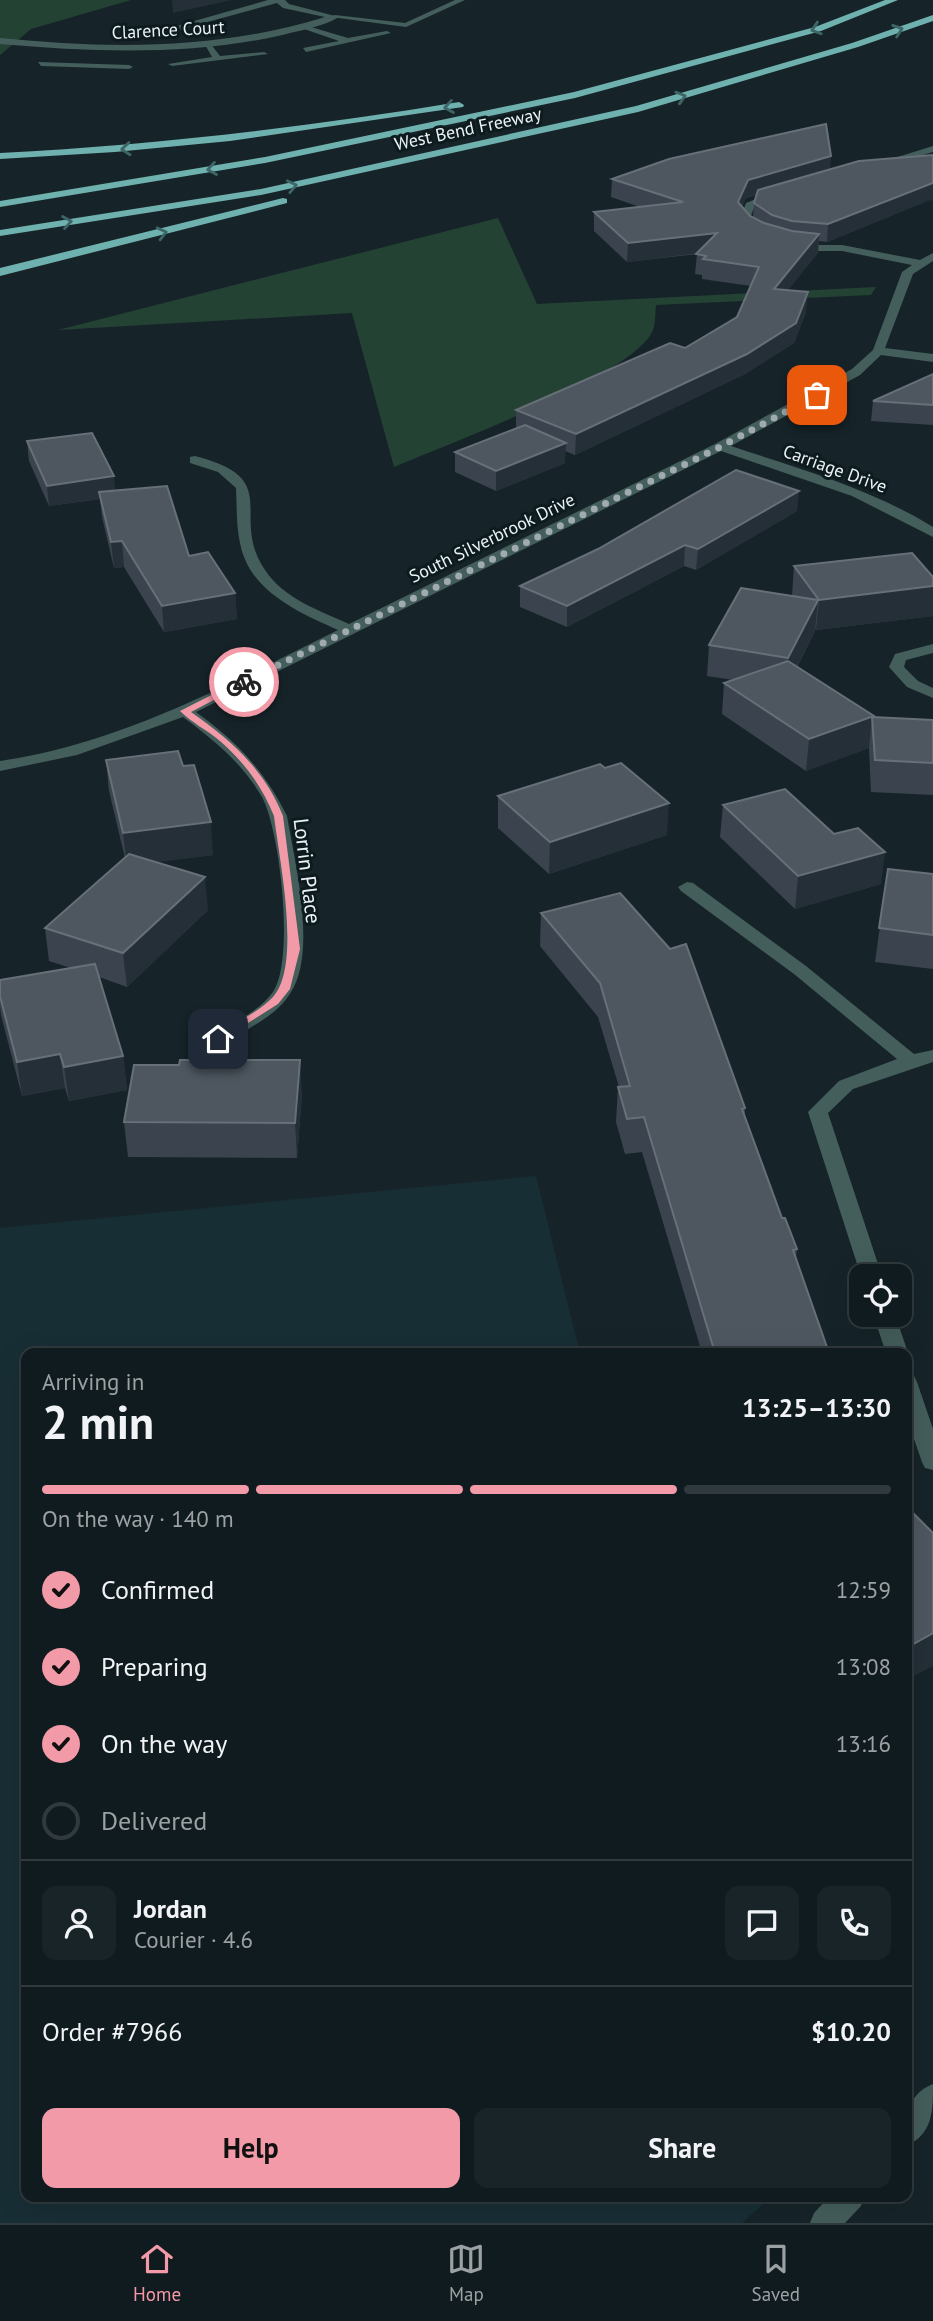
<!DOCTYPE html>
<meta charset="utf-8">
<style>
body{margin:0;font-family:"PT Sans",sans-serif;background:#192428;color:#f1f3f6;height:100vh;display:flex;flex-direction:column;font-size:26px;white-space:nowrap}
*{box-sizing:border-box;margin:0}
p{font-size:23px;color:#9ca1a4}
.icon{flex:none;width:38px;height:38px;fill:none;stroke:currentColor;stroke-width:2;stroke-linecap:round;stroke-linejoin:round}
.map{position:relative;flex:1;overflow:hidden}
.drawer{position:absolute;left:21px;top:1348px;width:891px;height:854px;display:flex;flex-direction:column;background:#101b1f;border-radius:14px;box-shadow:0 7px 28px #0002,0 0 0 2px #30393d}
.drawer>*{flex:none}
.buttons{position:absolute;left:849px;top:1264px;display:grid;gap:14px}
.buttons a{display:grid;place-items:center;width:63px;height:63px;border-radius:14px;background:#101b1f;box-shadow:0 7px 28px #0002,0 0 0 2px #30393d;font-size:35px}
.pin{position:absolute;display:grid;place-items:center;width:60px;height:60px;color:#fff;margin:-30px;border-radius:14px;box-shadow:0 4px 10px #0006}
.courier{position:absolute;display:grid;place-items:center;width:70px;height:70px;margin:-35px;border:5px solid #f39aa8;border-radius:50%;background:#fff;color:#222;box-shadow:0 2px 9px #0007}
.headline em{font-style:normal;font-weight:800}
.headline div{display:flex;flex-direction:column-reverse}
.headline{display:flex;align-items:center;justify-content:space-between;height:119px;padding:0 21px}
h1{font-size:46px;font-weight:800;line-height:52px}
.bar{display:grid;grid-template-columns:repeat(4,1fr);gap:10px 7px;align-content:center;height:84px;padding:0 21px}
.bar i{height:9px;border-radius:5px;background:#30393d}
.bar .active{background:#f39aa8}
.bar p{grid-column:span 4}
.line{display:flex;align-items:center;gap:18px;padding:0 21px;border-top:2px solid #30393d}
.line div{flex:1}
.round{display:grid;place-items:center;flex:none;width:74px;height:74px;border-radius:14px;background:#192428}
ol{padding:0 21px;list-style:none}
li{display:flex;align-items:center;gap:21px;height:77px}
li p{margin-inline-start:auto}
li .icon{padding:7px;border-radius:50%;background:#f39aa8;color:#111;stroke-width:4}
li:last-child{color:#9ca1a4}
li i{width:38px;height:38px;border:4px solid #30393d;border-radius:50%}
.cta{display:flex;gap:14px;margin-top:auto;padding:14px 21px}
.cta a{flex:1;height:80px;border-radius:14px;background:#f39aa8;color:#111;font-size:28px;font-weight:800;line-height:80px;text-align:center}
.cta a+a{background:#192428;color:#f1f3f6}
.tabs{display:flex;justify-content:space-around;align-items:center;height:98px;border-top:2px solid #30393d;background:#101b1f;font-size:19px;color:#9ca1a4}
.tabs a{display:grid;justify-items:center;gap:4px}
.tabs .active{color:#f39aa8}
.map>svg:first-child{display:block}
.built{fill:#182e35}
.green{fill:#244234}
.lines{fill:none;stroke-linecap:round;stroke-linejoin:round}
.service{fill:#445e5c;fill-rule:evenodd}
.minor{fill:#445e5c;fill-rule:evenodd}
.tertiary{fill:#445e5c;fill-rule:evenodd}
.motorway{fill:#6fb1ae;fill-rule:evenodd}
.wall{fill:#3b444e;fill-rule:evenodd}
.shaded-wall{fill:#242f37}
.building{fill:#4e5760;stroke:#676f78;stroke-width:2}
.oneway{stroke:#3e6666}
.route{fill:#f39aa8}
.done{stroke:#a0abaf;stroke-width:7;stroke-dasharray:0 12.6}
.labels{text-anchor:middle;stroke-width:6;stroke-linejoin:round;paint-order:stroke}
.far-street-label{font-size:18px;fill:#ebf3f7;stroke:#0d1b1f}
.street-label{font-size:21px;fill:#ebf3f7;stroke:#0d1b1f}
</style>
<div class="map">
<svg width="933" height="2223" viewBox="0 0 933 2223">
<rect width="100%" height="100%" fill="#162429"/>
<polygon class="built" points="536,1176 580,1353 26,1353 26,2196 772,2196 742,2223 0,2223 0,1228"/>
<g class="green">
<polygon points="0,0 131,0 31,29 0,55"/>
<path d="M498,218L537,304L876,287L871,295L656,305C655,313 656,325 652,332C631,376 446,445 394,467L352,313L58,330Z"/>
</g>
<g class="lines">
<g class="service">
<polygon points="455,0 465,0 406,27 331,17 335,15 405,23"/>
<polygon points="304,25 348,38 387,31 391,33 306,52 303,48 339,41 304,29"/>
<polygon points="204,43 210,43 220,56 264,52 268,54 172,66 168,64 212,57"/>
<polygon points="38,62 129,65 133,67 129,69 41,66"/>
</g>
<g class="minor">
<path d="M268,0H285L289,4L339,17C323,27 297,31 278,36C186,56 93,52 0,44V38C110,49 218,50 325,17L283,8L277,3L149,38L145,35Z"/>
<polygon points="933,146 933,152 880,167 875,164"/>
<polygon points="773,192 782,194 755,205 749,221 760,233 751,235 739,222 746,203"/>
<path d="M794,241L816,245H842L920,260L933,253V261L913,274L885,348L933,354V362L881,355L860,375L731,446C800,469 870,488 933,527V537L852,496L721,451L196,712C235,740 266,772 287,816C295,863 317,951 291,992C282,1008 265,1019 250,1028C239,1035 225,1046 211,1043L209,1039L211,1035C232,1023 259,1012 273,992C295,960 280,830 262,797C243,764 214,740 183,717L77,755L0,771V761C122,743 229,684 338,630C298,612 249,591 240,543C236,525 237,506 236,488L218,472L190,463V457L195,456C286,479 228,516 265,570C283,598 320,611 349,624L715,444L852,369L873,350L902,272L912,265L842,251H816L790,246V242Z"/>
<polygon points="933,644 933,653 906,660 904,667 918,681 933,688 933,698 907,687 889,667 895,654"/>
<polygon points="687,882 693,883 806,966 914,1054 933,1050 933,1062 853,1089 828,1113 882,1276 861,1276 808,1112 839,1081 897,1059 794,974 681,891 678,887"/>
<polygon points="873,1314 895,1314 908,1353 906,1355 906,1353 886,1353"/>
<polygon points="906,1374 914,1376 917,1382 933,1429 933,1470 925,1468 922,1462 906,1416"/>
</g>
<g class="tertiary">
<path d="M933,2084C933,2111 933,2134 906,2146C906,2120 905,2095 933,2084Z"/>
<polygon points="830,2196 865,2196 861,2206 845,2223 810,2223 814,2213"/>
</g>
<g class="motorway">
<polygon points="885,0 898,0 821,31 575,98 265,163 0,207 0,201 265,157 574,92 815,27"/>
<polygon points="933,15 933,21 858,47 638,112 261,195 0,236 0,230 261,189 636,106 852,43"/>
<path d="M459,102L464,105L463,107L230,141L115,152L0,159V153C154,145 307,127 459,102Z"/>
<polygon points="283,198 287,199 287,203 0,276 0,268"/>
</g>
</g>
<g class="wall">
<path d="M830,169L927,201L827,242L819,241L818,253L787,290L806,312L794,343L745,374L575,455L565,451V463L496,491L455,472V452L516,428V410L685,348L737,317L751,286L702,279V275L695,274L697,254L627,262L594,231V212L640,207L611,197L612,179ZM757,195L754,203L753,217L742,207L746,198Z"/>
<polygon points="933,374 933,425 871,421 873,401"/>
<polygon points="27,441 116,491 189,556 235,593 237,619 164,632 124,567 114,568 102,517 100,499 49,506 29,461"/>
<polygon points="797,511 696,570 684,566 567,627 520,607 520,586"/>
<polygon points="794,566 933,577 933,616 816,630 815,628 815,631 797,667 873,717 933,720 933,795 871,792 869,748 806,771 722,714 724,683 733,680 707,676 709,645 792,596"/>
<polygon points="106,760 213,855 155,862 208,910 127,987 99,977 123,1056 127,1090 69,1101 65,1088 22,1096 1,1015 0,1006 0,980 71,968 49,961 45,928 125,858 109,791"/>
<polygon points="498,796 667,835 549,874 498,828"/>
<polygon points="723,805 881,884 795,909 720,837"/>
<polygon points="888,869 933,874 933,969 875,962"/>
<polygon points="541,913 745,1108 745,1116 782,1218 797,1249 796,1258 829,1353 702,1353 642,1152 625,1154 616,1122 618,1087 619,1087 598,1017 540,946"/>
<polygon points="302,1094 297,1158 128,1157 124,1122"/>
</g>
<g class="shaded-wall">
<polygon points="172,0 232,0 173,13"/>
<polygon points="831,156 830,174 746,198 737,221 738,202 748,180"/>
<polygon points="933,183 933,200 927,201 827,242 828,224"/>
<polygon points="717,233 715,251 627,262 628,243"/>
<polygon points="819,234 818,253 773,309 774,289"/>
<polygon points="808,292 806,312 794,343 745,374 575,455 576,434"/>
<polygon points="566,443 565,463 496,491 496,471"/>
<polygon points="114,476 116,496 99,492 100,499 49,506 47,486"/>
<polygon points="799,491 797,511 696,570 698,549"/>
<polygon points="122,541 124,567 114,568 111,542"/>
<polygon points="685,545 684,566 567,627 567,606"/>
<polygon points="933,586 933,616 816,630 819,600"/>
<polygon points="235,593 237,619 164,632 162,606"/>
<polygon points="818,600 815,631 785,689 788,658"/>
<polygon points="872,717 869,748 806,771 809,739"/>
<polygon points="669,803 667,835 549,874 550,842"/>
<polygon points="211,822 213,855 127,866 123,833"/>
<polygon points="885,852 881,884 795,909 798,876"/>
<polygon points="205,877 208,910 127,987 123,953"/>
<polygon points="60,1054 65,1088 22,1096 17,1062"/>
<polygon points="123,1056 127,1090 69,1101 64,1067"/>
<polygon points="300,1060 302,1094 297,1158 295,1123"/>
<polygon points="933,1633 933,1666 906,1680 906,1655 908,1647"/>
</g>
<g class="building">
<polygon points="826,124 831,156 748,180 738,202 750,216 764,223 792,231 819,234 774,289 808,292 796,323 747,354 576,434 516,410 670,343 685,348 737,317 759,267 703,259 706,256 696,254 717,233 628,243 594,212 683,202 612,179 669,159"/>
<polygon points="933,155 933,183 828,224 792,221 772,215 754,203 758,190 859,161"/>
<polygon points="933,374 933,405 873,401"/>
<polygon points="525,425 566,443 496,471 455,452"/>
<polygon points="92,433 114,476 47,486 27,441"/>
<polygon points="736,470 799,491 698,549 685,545 567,606 520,586 598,549"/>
<polygon points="167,486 189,556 208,552 235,593 162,606 122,541 111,542 99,492"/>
<polygon points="912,553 933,577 933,586 819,600 794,566"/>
<polygon points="741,588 818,600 788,658 709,645"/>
<polygon points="788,661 874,716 809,739 724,683"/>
<polygon points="872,717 933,720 933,763 875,760"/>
<polygon points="178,751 183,766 194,765 211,822 123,833 106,760"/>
<polygon points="621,763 669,803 550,842 498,796 600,764 605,768"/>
<polygon points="785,789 834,834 858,828 885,852 798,876 723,805"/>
<polygon points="129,854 205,877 123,953 45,928"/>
<polygon points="888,869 933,874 933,935 879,928"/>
<polygon points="620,893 670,949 686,944 745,1108 742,1109 782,1218 785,1218 797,1249 793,1250 829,1353 715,1353 644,1117 627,1119 618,1087 630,1086 600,983 541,913"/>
<polygon points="95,964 123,1056 64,1067 60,1054 17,1062 0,996 0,980"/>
<polygon points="180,1060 300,1060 295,1123 124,1122 134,1065 179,1065"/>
<polygon points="906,1506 933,1533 933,1633 908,1647 906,1645"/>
</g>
<defs><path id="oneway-chevron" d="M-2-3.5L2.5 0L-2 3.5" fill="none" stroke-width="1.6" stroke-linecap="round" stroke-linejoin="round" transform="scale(1.75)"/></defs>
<g class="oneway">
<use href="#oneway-chevron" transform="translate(816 29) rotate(162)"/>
<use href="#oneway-chevron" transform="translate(898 30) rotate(-19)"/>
<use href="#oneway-chevron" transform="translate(681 97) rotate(-17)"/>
<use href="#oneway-chevron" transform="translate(449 107) rotate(171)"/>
<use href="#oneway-chevron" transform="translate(126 149) rotate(175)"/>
<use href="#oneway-chevron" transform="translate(212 169) rotate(170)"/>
<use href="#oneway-chevron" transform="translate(292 186) rotate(-12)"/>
<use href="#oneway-chevron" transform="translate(67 222) rotate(-9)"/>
<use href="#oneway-chevron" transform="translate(162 233) rotate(-14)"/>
</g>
<path class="route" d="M241,680L248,682L191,712C231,740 265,770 283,816L300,949L290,989L278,1004L218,1042L214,1041V1036C232,1024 258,1013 273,997C302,965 279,858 274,816C262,786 244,762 220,741C207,730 192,723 180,711Z"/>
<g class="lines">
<polyline class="done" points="244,682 720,447 817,395"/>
</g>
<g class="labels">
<g class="far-street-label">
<text transform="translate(168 30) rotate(-3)" y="6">Clarence Court</text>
<text transform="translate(468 129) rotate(-12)" y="6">West Bend Freeway</text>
<text transform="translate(835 469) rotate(20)" y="6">Carriage Drive</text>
<text transform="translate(492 538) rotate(-26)" y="6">South Silverbrook Drive</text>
</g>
<g class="street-label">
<text transform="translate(307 871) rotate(83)" y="7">Lorrin Place</text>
</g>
</g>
</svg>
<div class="buttons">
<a><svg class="icon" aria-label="locate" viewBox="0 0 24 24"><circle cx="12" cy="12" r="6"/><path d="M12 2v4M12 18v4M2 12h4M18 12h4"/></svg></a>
</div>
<div class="pin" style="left:817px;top:395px;background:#ea580c"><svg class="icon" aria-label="bag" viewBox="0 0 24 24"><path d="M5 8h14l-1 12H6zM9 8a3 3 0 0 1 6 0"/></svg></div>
<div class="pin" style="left:218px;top:1039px;background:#1f2937"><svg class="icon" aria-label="home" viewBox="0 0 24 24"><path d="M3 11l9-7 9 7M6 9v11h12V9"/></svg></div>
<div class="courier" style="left:244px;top:682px"><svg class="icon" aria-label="bike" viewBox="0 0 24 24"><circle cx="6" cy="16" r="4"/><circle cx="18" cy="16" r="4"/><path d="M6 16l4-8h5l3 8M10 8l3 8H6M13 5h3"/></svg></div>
<section class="drawer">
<div class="headline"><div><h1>2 min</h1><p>Arriving in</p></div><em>13:25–13:30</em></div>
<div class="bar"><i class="active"></i><i class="active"></i><i class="active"></i><i></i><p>On the way · 140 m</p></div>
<ol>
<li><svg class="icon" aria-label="check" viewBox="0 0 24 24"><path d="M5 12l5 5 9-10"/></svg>Confirmed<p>12:59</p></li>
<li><svg class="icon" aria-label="check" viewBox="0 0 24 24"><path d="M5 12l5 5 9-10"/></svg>Preparing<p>13:08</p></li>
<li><svg class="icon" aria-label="check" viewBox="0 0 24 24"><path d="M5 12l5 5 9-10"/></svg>On the way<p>13:16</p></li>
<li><i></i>Delivered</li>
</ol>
<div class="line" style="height:126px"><a class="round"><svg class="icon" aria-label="person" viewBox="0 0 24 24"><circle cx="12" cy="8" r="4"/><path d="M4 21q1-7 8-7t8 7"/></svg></a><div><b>Jordan</b><p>Courier · 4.6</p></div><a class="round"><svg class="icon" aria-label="chat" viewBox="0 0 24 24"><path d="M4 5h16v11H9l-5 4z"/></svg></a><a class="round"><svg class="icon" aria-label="phone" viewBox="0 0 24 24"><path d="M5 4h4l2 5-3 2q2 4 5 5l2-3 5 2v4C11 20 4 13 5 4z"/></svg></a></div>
<div class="line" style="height:91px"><div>Order #7966</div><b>$10.20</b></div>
<div class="cta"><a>Help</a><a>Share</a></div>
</section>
</div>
<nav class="tabs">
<a class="active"><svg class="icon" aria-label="home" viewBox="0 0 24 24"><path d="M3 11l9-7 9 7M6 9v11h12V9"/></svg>Home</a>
<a><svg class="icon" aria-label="map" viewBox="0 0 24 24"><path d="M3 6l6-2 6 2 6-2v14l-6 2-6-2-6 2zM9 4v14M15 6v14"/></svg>Map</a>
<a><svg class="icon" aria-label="saved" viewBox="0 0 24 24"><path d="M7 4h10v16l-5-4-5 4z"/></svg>Saved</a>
</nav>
